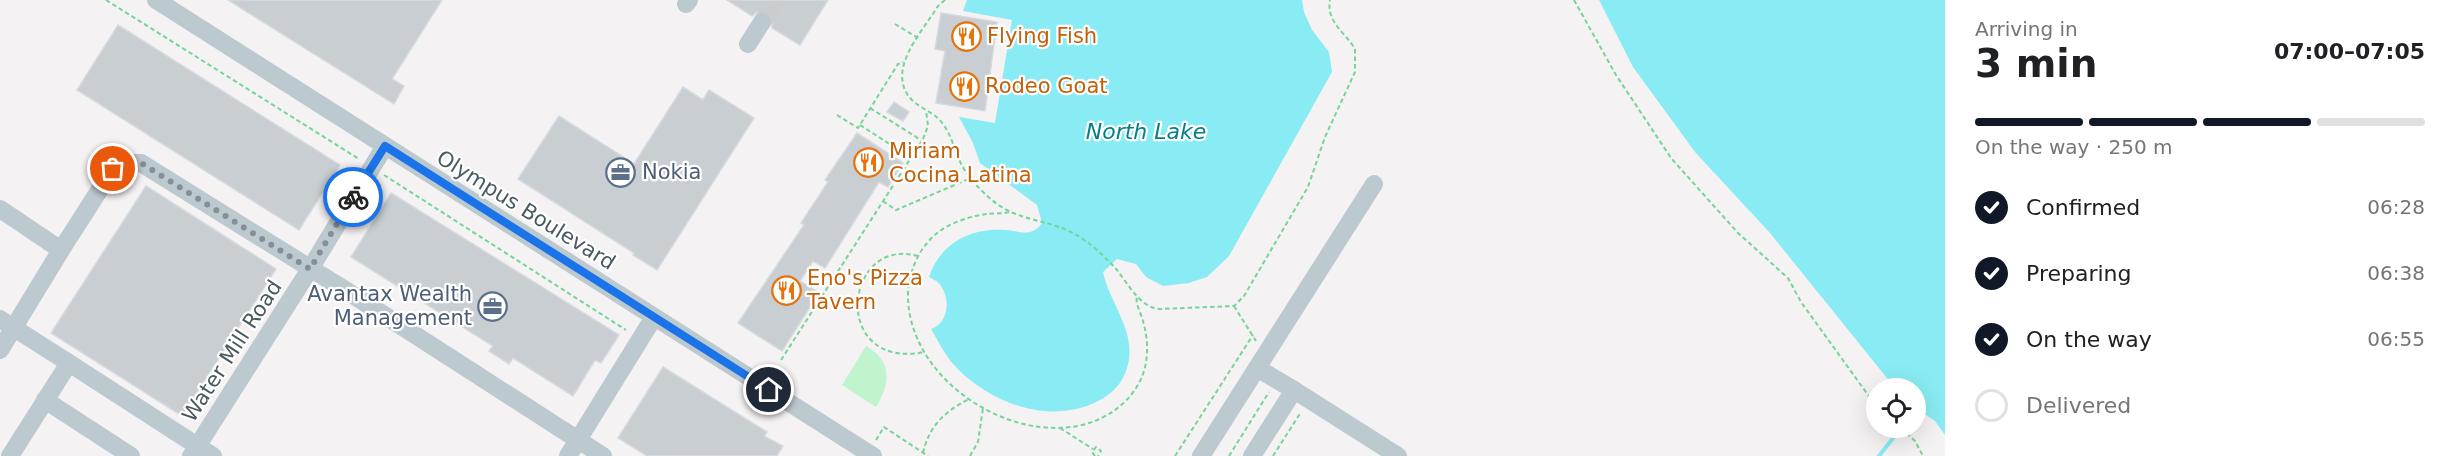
<!DOCTYPE html>
<meta charset="utf-8">
<style>
body{margin:0;font-family:"DejaVu Sans",sans-serif;background:#f6f6f6;color:#202124;height:100vh;display:flex;flex-direction:column;font-size:22px;white-space:nowrap}
*{box-sizing:border-box;margin:0}
p{font-size:20px;color:#757577}
.icon{flex:none;width:33px;height:33px;fill:none;stroke:currentColor;stroke-width:2;stroke-linecap:round;stroke-linejoin:round}
.map{position:relative;flex:1;overflow:hidden}
.panel{display:flex;flex-direction:column;background:#fff;width:510px}
.panel>*{flex:none}
.fabs{position:absolute;left:1866px;top:378px;display:grid;gap:12px}
.fabs a{display:grid;place-items:center;width:60px;height:60px;border-radius:50%;background:#fff;box-shadow:0 6px 24px #0002;font-size:30px}
.pin{position:absolute;display:grid;place-items:center;width:51px;height:51px;color:#fff;margin:-26px;border:3px solid #fff;border-radius:50%;box-shadow:0 2px 6px #0007}
.courier{position:absolute;display:grid;place-items:center;width:60px;height:60px;margin:-30px;border:4px solid #1a73e8;border-radius:50%;background:#fff;color:#222;box-shadow:0 2px 8px #0007}
.headline em{font-style:normal;font-weight:700}
.headline div{display:flex;flex-direction:column-reverse}
.headline{display:flex;align-items:center;justify-content:space-between;height:102px;padding:0 30px}
h1{font-size:39px;font-weight:700;line-height:45px}
.bar{display:grid;grid-template-columns:repeat(4,1fr);gap:9px 6px;align-content:center;height:72px;padding:0 30px}
.bar i{height:8px;border-radius:4px;background:#e0e0e0}
.bar .on{background:#111827}
.bar p{grid-column:span 4}
ol{padding:0 30px;list-style:none}
li{display:flex;align-items:center;gap:18px;height:66px}
li p{margin-inline-start:auto}
li .icon{padding:6px;border-radius:50%;background:#111827;color:#fff;stroke-width:4}
li:last-child{color:#757577}
li i{width:33px;height:33px;border:3px solid #e0e0e0;border-radius:50%}
main{display:flex;flex:1;min-height:0}
.map>svg:first-child{display:block}
.green{fill:#bff4cd}
.water{fill:#89ebf3}
.lines{fill:none;stroke-linecap:round;stroke-linejoin:round}
.stream{stroke:#89ebf3;stroke-width:4}
.building{fill:#c9ced2;stroke:#d6d9de;stroke-width:1.5}
.minor-tunnel{stroke:#cacccf;stroke-width:18;stroke-dasharray:18 9;stroke-linecap:butt}
.path{stroke:#74d598;stroke-width:2;stroke-dasharray:4.5 3;stroke-linecap:butt}
.minor{stroke:#bcc9cf;stroke-width:18}
.done{stroke:#858f95;stroke-width:6;stroke-dasharray:0 10.8}
.route{stroke:#1a73e8;stroke-width:8}
.labels{text-anchor:middle;stroke-width:4.5;stroke-linejoin:round;paint-order:stroke}
.food-label{font-size:21px;fill:#c56008;stroke:#fff;text-anchor:start}
.service-label{font-size:21px;fill:#4e5e75;stroke:#fff;text-anchor:start}
.street-label{font-size:21px;fill:#485962;stroke:#fff}
.water-label{font-size:22px;font-style:italic;fill:#067e89;stroke:#fff}
</style>
<main>
<div class="map">
<svg width="1945" height="456" viewBox="0 0 1945 456">
<rect width="100%" height="100%" fill="#f5f2f3"/>
<path class="green" d="M866,346C893,361 890,384 876,407L842,385Z"/>
<g class="water">
<path d="M967,0H1302L1304,12L1312,30L1329,52L1332,72L1229,256L1207,277L1189,283L1163,286L1146,277L1136,264L1117,259L1103,272C1110,305 1138,332 1127,368C1117,404 1069,416 1036,410C1008,406 975,388 956,367C946,357 938,341 931,329C948,323 951,300 941,286C939,282 933,279 929,277C940,244 970,227 1005,230C1021,231 1031,238 1042,223L1037,205L980,163L973,143L959,117L995,123L1012,20L963,11Z"/>
<polygon points="1599,0 1945,0 1945,435 1935,421 1916,408 1916,388 1895,388 1770,233 1695,152 1633,67"/>
</g>
<g class="lines">
<polyline class="stream" points="1879,456 1901,428"/>
</g>
<g class="building">
<polygon points="228,0 442,0 392,79 404,86 394,104"/>
<polygon points="727,0 828,0 800,45 772,28 772,17 768,12 757,12 752,16"/>
<polygon points="941,13 997,22 985,111 936,103 945,51 935,49"/>
<polygon points="118,25 340,165 299,230 77,90"/>
<polygon points="683,87 703,100 709,90 754,118 657,270 633,255 634,253 518,179 559,116 634,164"/>
<polygon points="894,102 909,112 903,121 887,112"/>
<polygon points="857,133 903,163 888,187 879,182 825,268 813,261 800,281 819,293 782,351 738,323 804,225 801,223 828,182 825,180"/>
<polygon points="146,186 276,269 182,416 51,333"/>
<polygon points="391,193 619,335 601,363 595,360 573,396 513,358 509,364 489,351 493,346 351,257"/>
<polygon points="663,367 767,432 764,436 783,446 777,456 647,456 618,438"/>
</g>
<g class="lines">
<polyline class="minor-tunnel" points="762,22 770,10 767,0"/>
<g class="path">
<polyline points="106,0 359,159"/>
<path d="M945,0L938,6C923,31 885,70 911,99C920,109 935,112 943,124C953,137 955,155 964,169C975,186 993,204 1011,212C1036,223 1058,222 1083,239C1096,248 1107,259 1117,270C1128,284 1140,307 1159,309L1234,306L1244,296L1308,187L1325,137L1355,72V49C1345,32 1326,22 1330,0"/>
<polyline points="1574,0 1616,75 1671,158 1738,233 1788,278 1801,302 1876,406"/>
<polyline points="895,24 918,38"/>
<polyline points="870,108 921,140"/>
<polyline points="837,115 858,128 898,64 903,62"/>
<polyline points="860,125 910,157"/>
<polyline points="384,175 626,330"/>
<polyline points="883,201 896,210 971,178"/>
<path d="M1009,212C1002,214 994,213 987,214C970,216 949,223 936,234C919,248 909,271 908,294C907,376 1005,443 1082,425C1106,419 1127,405 1139,383C1149,364 1149,342 1143,321C1141,313 1135,304 1137,295"/>
<path d="M918,256C844,235 829,371 925,352"/>
<polyline points="1234,306 1256,341"/>
<polyline points="781,360 923,139 928,126 926,110"/>
<polyline points="1060,428 1093,449"/>
<polyline points="1901,428 1915,441 1923,456"/>
<polyline points="876,440 884,427 928,456"/>
<path d="M923,453C929,426 945,411 969,399"/>
<polyline points="970,456 978,442 983,408"/>
<polyline points="1095,456 1092,452 1096,447 1101,451 1098,456"/>
<polyline points="1175,456 1253,335"/>
<polyline points="1229,456 1269,392"/>
<polyline points="1273,456 1301,412"/>
</g>
<g class="minor">
<polyline points="156,0 873,456"/>
<polyline points="686,4 689,0"/>
<polyline points="748,44 762,22"/>
<polyline points="0,209 61,250 0,350"/>
<polyline points="61,250 113,169 122,163 141,163 350,293 603,456"/>
<polyline points="0,319 69,363"/>
<polyline points="1257,368 1294,390"/>
<polyline points="45,400 131,456"/>
<polyline points="10,456 69,363 213,456"/>
<polyline points="191,456 310,269 385,146"/>
<polyline points="568,456 654,317"/>
<polyline points="1201,456 1374,184"/>
<polyline points="1252,456 1294,390 1398,456"/>
</g>
</g>
<g class="lines">
<polyline class="done" points="113,169 122,163 141,163 310,269 353,197"/>
<polyline class="route" points="353,197 385,146 769,390"/>
</g>
<defs>
<symbol id="restaurant-ring" viewBox="-11 -11 22 22"><circle r="9.5" fill="#fff" stroke="#e8710a" stroke-width="1.5"/><path d="M-5-6h1v4h1v-4h1v4h1v-4h1v5L-1.5 .5V6h-2V.5L-5-1ZM5-6V6H3V1.5H1.5Q1.5-4 5-6Z" fill="#e8710a"/></symbol>
<symbol id="office-ring" viewBox="-11 -11 22 22"><circle r="9.5" fill="#fff" stroke="#5c6f8a" stroke-width="1.5"/><path d="M-6-3h4V-5.5h4V-3h4V5H-6ZM-1-4.5V-3h2v-1.5ZM-6 0V1H6V0Z" fill="#5c6f8a"/></symbol>
</defs>
<g fill-rule="evenodd">
<use href="#restaurant-ring" x="950" y="20" width="33" height="33"/>
<use href="#restaurant-ring" x="948" y="70" width="33" height="33"/>
<use href="#restaurant-ring" x="852" y="146" width="33" height="33"/>
<use href="#office-ring" x="604" y="156" width="33" height="33"/>
<use href="#restaurant-ring" x="770" y="274" width="33" height="33"/>
<use href="#office-ring" x="476" y="290" width="33" height="33"/>
</g>
<g class="labels">
<g class="food-label">
<text x="987" y="43">Flying Fish</text>
<text x="985" y="93">Rodeo Goat</text>
<text x="889" y="158">Miriam<tspan x="889" dy="24">Cocina Latina</tspan></text>
<text x="807" y="285">Eno's Pizza<tspan x="807" dy="24">Tavern</tspan></text>
</g>
<g class="service-label">
<text x="642" y="179">Nokia</text>
<text x="472" y="301" text-anchor="end">Avantax Wealth<tspan x="472" dy="24">Management</tspan></text>
</g>
<g class="street-label">
<text transform="translate(526 210) rotate(32)" y="7">Olympus Boulevard</text>
<text transform="translate(232 351) rotate(-57)" y="7">Water Mill Road</text>
</g>
<g class="water-label">
<text x="1146" y="139">North Lake</text>
</g>
</g>
</svg>
<div class="fabs">
<a><svg class="icon" aria-label="locate" viewBox="0 0 24 24"><circle cx="12" cy="12" r="6"/><path d="M12 2v4M12 18v4M2 12h4M18 12h4"/></svg></a>
</div>
<div class="pin" style="left:113px;top:169px;background:#ea580c"><svg class="icon" aria-label="bag" viewBox="0 0 24 24"><path d="M5 8h14l-1 12H6zM9 8a3 3 0 0 1 6 0"/></svg></div>
<div class="pin" style="left:769px;top:390px;background:#1f2937"><svg class="icon" aria-label="home" viewBox="0 0 24 24"><path d="M3 11l9-7 9 7M6 9v11h12V9"/></svg></div>
<div class="courier" style="left:353px;top:197px"><svg class="icon" aria-label="bike" viewBox="0 0 24 24"><circle cx="6" cy="16" r="4"/><circle cx="18" cy="16" r="4"/><path d="M6 16l4-8h5l3 8M10 8l3 8H6M13 5h3"/></svg></div>
</div>
<section class="panel">
<div class="headline"><div><h1>3 min</h1><p>Arriving in</p></div><em>07:00–07:05</em></div>
<div class="bar"><i class="on"></i><i class="on"></i><i class="on"></i><i></i><p>On the way · 250 m</p></div>
<ol>
<li><svg class="icon" aria-label="check" viewBox="0 0 24 24"><path d="M5 12l5 5 9-10"/></svg>Confirmed<p>06:28</p></li>
<li><svg class="icon" aria-label="check" viewBox="0 0 24 24"><path d="M5 12l5 5 9-10"/></svg>Preparing<p>06:38</p></li>
<li><svg class="icon" aria-label="check" viewBox="0 0 24 24"><path d="M5 12l5 5 9-10"/></svg>On the way<p>06:55</p></li>
<li><i></i>Delivered</li>
</ol>
</section>
</main>
